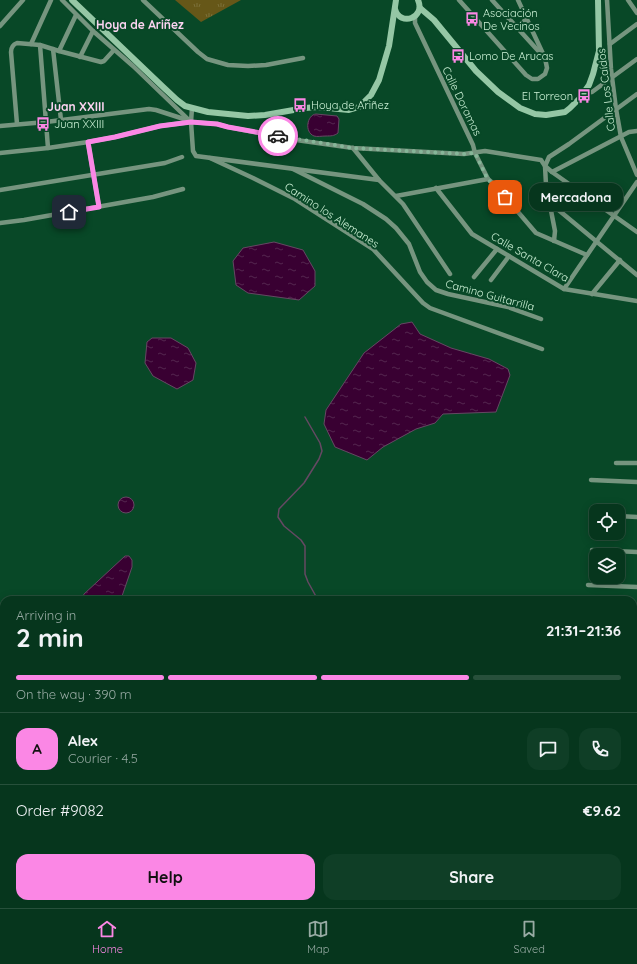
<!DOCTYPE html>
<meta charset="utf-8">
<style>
body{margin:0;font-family:Quicksand,sans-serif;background:#0f3e26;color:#f1f3f6;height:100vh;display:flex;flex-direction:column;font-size:15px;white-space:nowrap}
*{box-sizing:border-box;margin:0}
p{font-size:13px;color:#98aba4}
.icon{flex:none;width:22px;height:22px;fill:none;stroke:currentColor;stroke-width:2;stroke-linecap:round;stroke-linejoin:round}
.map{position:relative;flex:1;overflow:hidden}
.side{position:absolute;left:0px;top:596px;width:637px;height:312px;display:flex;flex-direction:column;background:#06361d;border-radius:12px 12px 0 0;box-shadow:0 2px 10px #0003,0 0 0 1px #27503b}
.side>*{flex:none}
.buttons{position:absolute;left:589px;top:504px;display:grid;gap:8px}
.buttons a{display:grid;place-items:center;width:36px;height:36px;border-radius:8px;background:#06361d;box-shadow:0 2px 10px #0003,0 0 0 1px #27503b;font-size:20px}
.pin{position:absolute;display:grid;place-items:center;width:34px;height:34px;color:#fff;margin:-17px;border-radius:8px;box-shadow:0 2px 6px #0006}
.courier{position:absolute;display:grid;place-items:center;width:40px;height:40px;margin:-20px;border:3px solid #fb87e5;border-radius:50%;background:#fff;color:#222;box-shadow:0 1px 5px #0007}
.bubble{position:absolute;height:28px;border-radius:12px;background:#06361d;box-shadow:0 2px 10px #0003,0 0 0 1px #27503b;font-size:13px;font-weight:800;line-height:28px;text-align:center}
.headline em{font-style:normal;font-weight:800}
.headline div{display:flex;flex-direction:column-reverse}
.headline{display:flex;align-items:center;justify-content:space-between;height:68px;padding:0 16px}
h1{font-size:26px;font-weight:800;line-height:30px}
.bar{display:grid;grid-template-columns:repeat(4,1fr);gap:6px 4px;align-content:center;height:48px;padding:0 16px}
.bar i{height:5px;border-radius:3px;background:#27503b}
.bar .current{background:#fb87e5}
.bar p{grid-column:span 4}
.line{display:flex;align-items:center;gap:10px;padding:0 16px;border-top:1px solid #27503b}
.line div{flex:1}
.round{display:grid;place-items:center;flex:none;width:42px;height:42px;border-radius:12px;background:#0f3e26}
.action{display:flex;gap:8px;margin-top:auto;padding:8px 16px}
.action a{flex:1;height:46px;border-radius:12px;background:#fb87e5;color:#111;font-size:16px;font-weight:800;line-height:46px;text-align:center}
.action a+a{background:#0f3e26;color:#f1f3f6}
.dock{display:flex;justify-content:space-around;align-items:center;height:56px;border-top:1px solid #27503b;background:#06361d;font-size:11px;color:#98aba4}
.dock a{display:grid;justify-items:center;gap:2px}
.dock .current{color:#fb87e5}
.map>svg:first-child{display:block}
.park{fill:url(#park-tufts)}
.water{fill:url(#water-ripples);stroke:#654863}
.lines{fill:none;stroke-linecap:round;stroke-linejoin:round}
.stream{stroke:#654863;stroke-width:1.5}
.street{stroke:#76957f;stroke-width:4.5}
.secondary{stroke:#95c7a5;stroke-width:6}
.done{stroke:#87b699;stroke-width:4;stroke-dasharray:0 7.2}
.route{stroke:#fb87e5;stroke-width:5}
.labels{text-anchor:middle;stroke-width:4;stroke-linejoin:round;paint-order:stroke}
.poi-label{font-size:11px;fill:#ccf1d6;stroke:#084827;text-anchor:start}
.street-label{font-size:11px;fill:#ccf1d6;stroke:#084827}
.neighbourhood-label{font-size:12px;font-weight:bold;fill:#fcd4f2;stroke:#084827}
</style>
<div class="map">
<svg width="637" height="908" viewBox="0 0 637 908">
<defs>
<pattern id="park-tufts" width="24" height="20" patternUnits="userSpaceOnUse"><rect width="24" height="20" fill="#665718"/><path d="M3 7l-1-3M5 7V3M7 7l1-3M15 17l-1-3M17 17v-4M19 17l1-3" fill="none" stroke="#7b7039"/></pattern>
<pattern id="water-ripples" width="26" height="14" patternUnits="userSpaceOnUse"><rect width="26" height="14" fill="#390032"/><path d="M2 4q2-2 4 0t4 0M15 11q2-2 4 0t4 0" fill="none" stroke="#54264f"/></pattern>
</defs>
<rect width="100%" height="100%" fill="#084827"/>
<polygon class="park" points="175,0 241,0 201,22"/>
<g class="water">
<path d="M316,114L337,116L339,119L338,133C334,136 331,136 326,136C322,136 317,137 314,136C304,132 307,115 316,114Z"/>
<polygon points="274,242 303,250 315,271 315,286 299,300 248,293 236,285 233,261 243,248"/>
<polygon points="412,322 420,334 451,348 489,359 508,369 510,375 496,412 443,414 435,423 416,429 383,447 367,460 335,447 324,424 326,410 364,353 401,324"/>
<polygon points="152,338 171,338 188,348 196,363 193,380 177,389 153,376 145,363 147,342"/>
<circle cx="126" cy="505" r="8"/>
<polygon points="125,556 129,556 132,560 132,567 121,599 120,600 82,600 84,594"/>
</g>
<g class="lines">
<g class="stream">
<polyline points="305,417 320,443 322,451 319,459 304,483 279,509 278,517 284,526 301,540 305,546 305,574 308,582 318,600"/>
<polyline points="386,904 387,908"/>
</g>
<g class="street">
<polyline points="62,0 93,31 133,66 190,121"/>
<polyline points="143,0 198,52 207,59 228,65 248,66 266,65 303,58"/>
<polyline points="459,0 526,75 532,79 538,79 545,74 547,68 545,58 518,0"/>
<polyline points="492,0 542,55"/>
<polyline points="607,0 611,69 616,109 621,137 637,175"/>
<polyline points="628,0 637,13"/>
<polyline points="415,17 415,23 473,145 475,153 488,179 495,185 536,233 587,255"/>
<path d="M514,25C521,25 523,24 526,18"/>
<polyline points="0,26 23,0"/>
<polyline points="31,44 51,0"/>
<polyline points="610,44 637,24"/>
<polyline points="40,45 48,148"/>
<polyline points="53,49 61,120"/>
<polyline points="59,51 76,15"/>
<polyline points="80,57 93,31"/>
<polyline points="584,93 592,92 637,59"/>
<polyline points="192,108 191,122 193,151 196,156 379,180"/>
<path d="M17,124L11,52C11,48 12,45 17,43L40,45L59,51L101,62L104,61L114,50"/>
<polyline points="0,126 46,122 149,109 156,110 190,121"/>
<polyline points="88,142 99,207"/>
<polyline points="353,148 379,180 403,204 450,274"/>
<polyline points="0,153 48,148 88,142 115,137 160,126 191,122 217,124 228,127 296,140 353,148 464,154 485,151 541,160 545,166 552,172 637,232"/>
<polyline points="210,158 253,178 295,199 373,249 410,289 423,303 430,308 542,349"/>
<polyline points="293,169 363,204 386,219 396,228 409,244 420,272 427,282 436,290 448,294 508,307 541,319"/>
<polyline points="552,172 629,132 637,131"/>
<polyline points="436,188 472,234 564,289 637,301"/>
<polyline points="0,190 165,163 182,157"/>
<polyline points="396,196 488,179"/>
<polyline points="550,203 637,275"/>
<polyline points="0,223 24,220 153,197 183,189"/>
<polyline points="554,241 555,231 546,185 545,166 549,157 569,144 637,94"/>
<polyline points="474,277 497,249"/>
<polyline points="491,280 509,256"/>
<polyline points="564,289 637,182"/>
<polyline points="592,294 620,260"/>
<polyline points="616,463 637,463"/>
<polyline points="591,480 637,482"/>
<polyline points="618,516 637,517"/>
<polyline points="592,550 637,552"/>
<polyline points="588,585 637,587"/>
</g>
<g class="secondary">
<polyline points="72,0 161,85 177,100 185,106 208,112 248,116 265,115 305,108 318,107 349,110 359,107 371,95 379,80 389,46 396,0"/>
<polyline points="420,8 434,20 476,71 498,92 520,108 535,114 546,115 565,112 570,108 580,98 589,85 593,74 599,51 598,0"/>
<path d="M395,9C400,27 426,18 418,0"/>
</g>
</g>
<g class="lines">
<polyline class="done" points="278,136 353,148 464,154 475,153 488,180 495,185 505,197"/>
<polyline class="route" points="69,212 99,207 88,142 115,137 160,126 191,122 217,124 228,127 278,136"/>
</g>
<defs>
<symbol id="bus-bare" viewBox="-9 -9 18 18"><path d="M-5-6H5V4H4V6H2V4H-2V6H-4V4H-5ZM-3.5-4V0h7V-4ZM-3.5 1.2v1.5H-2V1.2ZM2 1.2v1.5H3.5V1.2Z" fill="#fb87e5" stroke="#084827" stroke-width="2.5" paint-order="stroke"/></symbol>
</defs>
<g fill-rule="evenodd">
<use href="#bus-bare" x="462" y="9" width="20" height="20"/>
<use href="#bus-bare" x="448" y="46" width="20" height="20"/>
<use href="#bus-bare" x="574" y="86" width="20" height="20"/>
<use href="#bus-bare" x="290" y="95" width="20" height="20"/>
<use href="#bus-bare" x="33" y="114" width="20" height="20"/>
</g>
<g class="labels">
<g class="poi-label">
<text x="483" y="17">Asociación<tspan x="483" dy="13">De Vecinos</tspan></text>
<text x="469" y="60">Lomo De Arucas</text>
<text x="573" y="100" text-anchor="end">El Torreon</text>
<text x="311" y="109">Hoya de Ariñez</text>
<text x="54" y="128">Juan XXIII</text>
</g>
<g class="street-label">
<text transform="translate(606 90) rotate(-97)" y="4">Calle Los Caídos</text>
<text transform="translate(462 101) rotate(64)" y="4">Calle Doramas</text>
<text transform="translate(332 215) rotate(33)" y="4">Camino los Alemanes</text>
<text transform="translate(530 257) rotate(30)" y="4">Calle Santa Clara</text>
<text transform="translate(490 295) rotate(15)" y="4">Camino Guitarrilla</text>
</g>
<g class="neighbourhood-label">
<text x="140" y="29">Hoya de Ariñez</text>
<text x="76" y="111">Juan XXIII</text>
</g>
</g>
</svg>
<div class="buttons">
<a><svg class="icon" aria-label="locate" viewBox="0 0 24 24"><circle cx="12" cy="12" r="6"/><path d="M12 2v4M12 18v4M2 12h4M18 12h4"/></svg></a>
<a><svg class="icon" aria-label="layers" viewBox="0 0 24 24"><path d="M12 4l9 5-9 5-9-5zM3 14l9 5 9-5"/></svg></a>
</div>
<div class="pin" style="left:505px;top:197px;background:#ea580c"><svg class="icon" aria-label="bag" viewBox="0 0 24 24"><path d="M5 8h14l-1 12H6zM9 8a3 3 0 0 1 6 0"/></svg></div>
<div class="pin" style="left:69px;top:212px;background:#1f2937"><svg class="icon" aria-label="home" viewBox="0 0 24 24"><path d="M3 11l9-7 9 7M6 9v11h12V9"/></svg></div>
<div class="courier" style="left:278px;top:136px"><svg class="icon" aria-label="car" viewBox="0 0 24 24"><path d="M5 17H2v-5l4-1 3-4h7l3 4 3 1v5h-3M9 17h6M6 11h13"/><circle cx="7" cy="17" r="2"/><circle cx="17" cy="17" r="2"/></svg></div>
<div class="bubble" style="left:529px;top:183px;width:94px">Mercadona</div>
<section class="side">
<div class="headline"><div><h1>2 min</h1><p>Arriving in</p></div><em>21:31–21:36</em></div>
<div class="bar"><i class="current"></i><i class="current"></i><i class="current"></i><i></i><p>On the way · 390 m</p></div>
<div class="line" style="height:72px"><b class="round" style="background:#fb87e5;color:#111">A</b><div><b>Alex</b><p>Courier · 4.5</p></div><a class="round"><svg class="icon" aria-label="chat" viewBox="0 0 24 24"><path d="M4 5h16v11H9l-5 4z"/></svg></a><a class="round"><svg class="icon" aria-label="phone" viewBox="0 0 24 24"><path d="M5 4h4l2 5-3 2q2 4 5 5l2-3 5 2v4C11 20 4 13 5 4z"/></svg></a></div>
<div class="line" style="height:52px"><div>Order #9082</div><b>€9.62</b></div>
<div class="action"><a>Help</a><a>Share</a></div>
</section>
</div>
<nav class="dock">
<a class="current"><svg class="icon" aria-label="home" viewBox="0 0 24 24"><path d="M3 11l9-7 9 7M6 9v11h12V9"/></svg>Home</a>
<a><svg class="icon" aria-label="map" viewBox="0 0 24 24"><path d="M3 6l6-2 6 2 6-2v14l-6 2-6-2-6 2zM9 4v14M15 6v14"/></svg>Map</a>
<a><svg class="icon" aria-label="saved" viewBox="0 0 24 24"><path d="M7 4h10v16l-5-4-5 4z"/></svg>Saved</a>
</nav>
